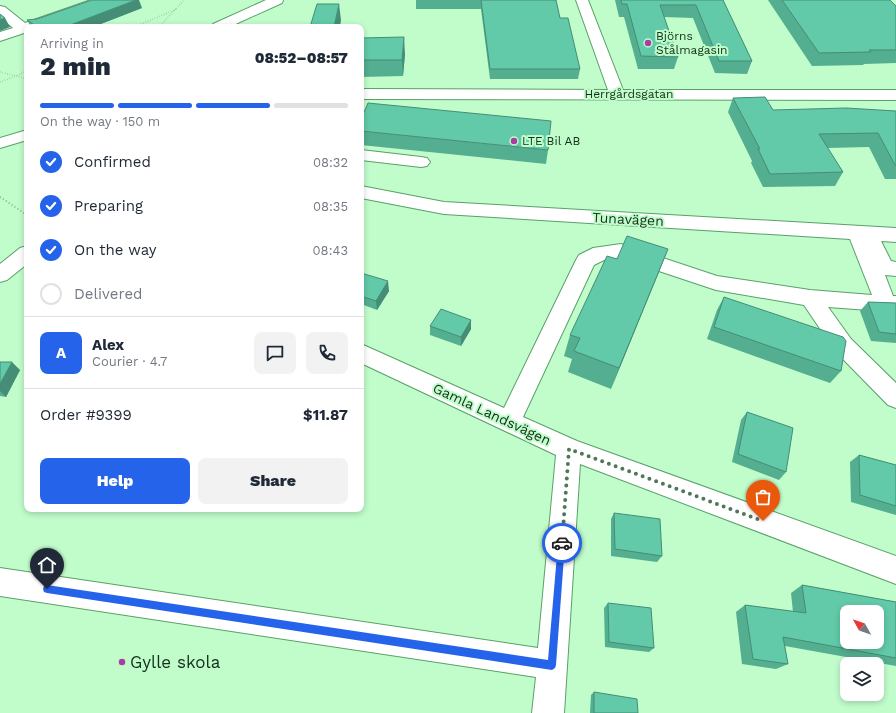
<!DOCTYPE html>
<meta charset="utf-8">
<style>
body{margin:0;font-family:"Work Sans",sans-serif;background:#f2f2f3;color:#1f2937;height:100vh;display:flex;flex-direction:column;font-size:15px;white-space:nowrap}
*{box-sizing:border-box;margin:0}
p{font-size:13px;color:#747a83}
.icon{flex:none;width:22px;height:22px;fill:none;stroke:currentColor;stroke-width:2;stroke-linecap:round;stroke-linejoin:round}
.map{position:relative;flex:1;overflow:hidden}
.details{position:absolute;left:24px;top:24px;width:340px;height:488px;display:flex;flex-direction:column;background:#fff;border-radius:8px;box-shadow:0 2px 6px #0003}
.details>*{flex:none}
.needle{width:26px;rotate:310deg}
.controls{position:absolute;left:840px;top:605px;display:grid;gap:8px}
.controls a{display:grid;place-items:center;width:44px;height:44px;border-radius:8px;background:#fff;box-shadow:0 2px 6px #0003;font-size:20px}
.pin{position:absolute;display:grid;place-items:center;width:34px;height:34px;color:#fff;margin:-41px -17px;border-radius:50% 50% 50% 0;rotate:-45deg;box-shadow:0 0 4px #0007}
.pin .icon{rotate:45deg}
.courier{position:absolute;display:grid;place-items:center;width:40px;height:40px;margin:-20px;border:3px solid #2563eb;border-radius:50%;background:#fff;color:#222;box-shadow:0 1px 5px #0007}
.head em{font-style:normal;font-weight:800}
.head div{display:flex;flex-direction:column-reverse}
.head{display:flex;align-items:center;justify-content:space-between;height:68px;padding:0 16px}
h1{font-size:26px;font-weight:800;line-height:30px}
.bar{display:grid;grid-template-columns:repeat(4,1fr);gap:6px 4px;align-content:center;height:48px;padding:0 16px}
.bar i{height:5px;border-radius:3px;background:#e0e1e3}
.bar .current{background:#2563eb}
.bar p{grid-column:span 4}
.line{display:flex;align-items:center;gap:10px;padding:0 16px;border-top:1px solid #e0e1e3}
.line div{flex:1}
.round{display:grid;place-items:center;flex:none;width:42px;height:42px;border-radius:8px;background:#f2f2f3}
ol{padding:0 16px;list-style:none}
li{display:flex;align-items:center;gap:12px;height:44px}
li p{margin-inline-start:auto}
li .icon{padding:4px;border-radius:50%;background:#2563eb;color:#fff;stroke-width:4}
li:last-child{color:#747a83}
li i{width:22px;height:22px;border:2px solid #e0e1e3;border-radius:50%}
.action{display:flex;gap:8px;margin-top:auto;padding:8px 16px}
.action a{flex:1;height:46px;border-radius:8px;background:#2563eb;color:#fff;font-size:16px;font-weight:800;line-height:46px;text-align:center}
.action a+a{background:#f2f2f3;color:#1f2937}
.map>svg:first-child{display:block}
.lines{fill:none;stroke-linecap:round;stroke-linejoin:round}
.minor-casing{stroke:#59a069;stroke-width:2}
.path-far1{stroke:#83b48c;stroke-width:1.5;stroke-dasharray:0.5 2;stroke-linecap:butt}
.path{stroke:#83b48c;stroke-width:2;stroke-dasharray:1 2.5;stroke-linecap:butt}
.minor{fill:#fff;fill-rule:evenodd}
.wall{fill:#54ae90}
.shaded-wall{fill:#458d76}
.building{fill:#62caa8;stroke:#458d76;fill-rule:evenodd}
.route{fill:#2563eb}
.done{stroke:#507858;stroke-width:4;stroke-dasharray:0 7.2}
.poi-dot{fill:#a73fa2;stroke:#c1fccb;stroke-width:1.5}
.labels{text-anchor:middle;stroke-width:4;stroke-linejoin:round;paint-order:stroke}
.far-poi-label{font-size:12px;fill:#13311a;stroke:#c1fccb;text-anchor:start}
.far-street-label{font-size:12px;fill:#13311a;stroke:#c1fccb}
.street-label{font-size:14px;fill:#13311a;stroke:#c1fccb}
.near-poi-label{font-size:17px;fill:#13311a;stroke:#c1fccb;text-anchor:start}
</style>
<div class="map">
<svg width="896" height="713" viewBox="0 0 896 713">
<rect width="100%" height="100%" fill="#c1fccb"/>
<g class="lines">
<defs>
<g id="minor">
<polygon points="91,0 109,0 108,3 41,27 27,27 27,32 0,41 0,32 13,28 0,17 0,6 5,7 25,23"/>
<polygon points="266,0 283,0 282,3 229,27 211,27 213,24"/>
<polygon points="576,0 588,0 623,90 896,90 896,100 361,99 361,89 608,90"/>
<polygon points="27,130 27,140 0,148 0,138"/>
<polygon points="361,150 421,157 427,158 430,162 427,166 421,167 361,160"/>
<polygon points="361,186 444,202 896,228 896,242 881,241 891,261 896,262 896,276 885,275 893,296 896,296 896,312 828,307 851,339 896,383 896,408 888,405 835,351 804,305 716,290 620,258 604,260 594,265 523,417 577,441 896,556 896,584 580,464 564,713 532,713 536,677 0,596 0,568 538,648 556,455 361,363 361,344 504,408 576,260 579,255 593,248 621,244 717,276 810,290 872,295 850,239 444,214 361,198"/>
<polygon points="27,246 27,264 7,280 0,282 0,264 20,248"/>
</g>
</defs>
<use href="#minor" class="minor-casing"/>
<g class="path-far1">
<polyline points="134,27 177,9"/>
<polyline points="159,27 184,0"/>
<polyline points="0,72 16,76 27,71"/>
<polyline points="0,82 16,76 27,79"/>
</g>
<polyline class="path" points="0,197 27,215"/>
<use href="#minor" class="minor"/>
</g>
<g class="wall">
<polygon points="416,0 556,0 560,18 580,69 578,79 490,79 481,9 416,9"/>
<polygon points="615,0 723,0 752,61 747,74 715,73 693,18 664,17 678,57 674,69 638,69 624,17 619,17"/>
<polygon points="768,0 890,0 896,6 896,63 864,64 863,65 812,66"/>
<polygon points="142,8 93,27 31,27 27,20 37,19"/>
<polygon points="361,38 405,54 403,76 361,77"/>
<polygon points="733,98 773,110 896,111 896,179 885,179 869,147 827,148 843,172 835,186 763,187 751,163 752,161 728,112"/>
<polygon points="361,131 548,150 546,164 361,145"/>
<polygon points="668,249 611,389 568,372 572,359 564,356 570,335 617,259"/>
<polygon points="361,273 389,291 377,310 361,304"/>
<polygon points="724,297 841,371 830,383 707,339 717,310"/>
<polygon points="868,302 896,303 896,343 871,341 860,311"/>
<polygon points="471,320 471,329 461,346 430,335 430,326"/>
<polygon points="0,362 20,370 6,397 0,396"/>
<polygon points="747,412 786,472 779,480 732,462 741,420"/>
<polygon points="859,455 896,465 896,515 851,502 850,462"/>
<polygon points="614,513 662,556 657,562 611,556 611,519"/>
<polygon points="802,585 896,602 896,666 785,646 788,664 776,669 742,664 736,612 745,605 793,612 791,593"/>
<polygon points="608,603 654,648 649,652 605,647 604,608"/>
<polygon points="594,692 638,713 590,713 591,695"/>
</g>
<g class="shaded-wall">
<polygon points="136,0 139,0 142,8 93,27 65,27"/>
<polygon points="339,4 341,20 340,27 334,27"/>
<polygon points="5,18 10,27 0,31 0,20"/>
<polygon points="404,37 405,54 403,76 402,60"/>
<polygon points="668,249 659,272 611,389 619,368"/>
<polygon points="388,281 389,291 377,310 376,301"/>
<polygon points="471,320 471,329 461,346 461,337"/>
<polygon points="12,362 20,370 6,397 0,391 0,384"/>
</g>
<g class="building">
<polygon points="92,0 136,0 65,27 37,27 27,20 37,19"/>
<polygon points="481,0 556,0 560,18 568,18 580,69 490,69"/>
<polygon points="621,0 723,0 752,61 719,61 696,5 660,5 678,57 641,56 627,4 622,4"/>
<polygon points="782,0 890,0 896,6 896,50 869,50 871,52 819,53"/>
<polygon points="317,4 339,4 334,27 310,27"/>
<polygon points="0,14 5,18 0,20"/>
<polygon points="404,37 402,60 361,60 361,38"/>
<polygon points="765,97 773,110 846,108 896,111 896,165 895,165 878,133 819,134 843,172 770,174 758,149 760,149 733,98"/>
<polygon points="368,103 551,121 548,150 361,131 361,119"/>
<polygon points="627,236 668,249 619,368 574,351 580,338 570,335 607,256 617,259"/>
<polygon points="361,273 388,281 376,301 361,296"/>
<polygon points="724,297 843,337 846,341 841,371 714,327"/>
<polygon points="868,302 896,303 896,334 879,332"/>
<polygon points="441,309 471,320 461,337 430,326"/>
<polygon points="0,362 12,362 0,384"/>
<polygon points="747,412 793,428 786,472 738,454"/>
<polygon points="859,455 896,465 896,506 860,495"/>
<polygon points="614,513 660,519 662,556 615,549"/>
<path d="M802,585L896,602V658L783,637L788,664L753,659L745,605L806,613ZM847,612H877V642H847Z"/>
<polygon points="608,603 651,608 654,648 609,642"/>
<polygon points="594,692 637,699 638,713 594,713"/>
</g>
<polygon class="route" points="562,539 565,543 556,665 555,668 552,670 47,593 44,592 43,589 44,586 47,585 548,660 558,543"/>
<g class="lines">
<polyline class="done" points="562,543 569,449 763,521"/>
</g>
<g class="poi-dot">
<circle cx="648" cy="43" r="4"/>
<circle cx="514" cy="141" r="4"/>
<circle cx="122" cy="662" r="4"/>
</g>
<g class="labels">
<g class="far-poi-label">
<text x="656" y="40">Björns<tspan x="656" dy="14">Stålmagasin</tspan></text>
<text x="522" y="145">LTE Bil AB</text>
</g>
<g class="far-street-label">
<text x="629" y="98">Herrgårdsgatan</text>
</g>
<g class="street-label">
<text transform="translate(628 219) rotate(3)" y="5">Tunavägen</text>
<text transform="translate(492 414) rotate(25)" y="5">Gamla Landsvägen</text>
</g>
<g class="near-poi-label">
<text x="130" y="668">Gylle skola</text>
</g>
</g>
</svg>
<div class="controls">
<a><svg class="needle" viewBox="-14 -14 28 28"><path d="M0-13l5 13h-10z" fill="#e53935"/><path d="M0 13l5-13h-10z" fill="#747a83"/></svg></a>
<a><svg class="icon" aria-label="layers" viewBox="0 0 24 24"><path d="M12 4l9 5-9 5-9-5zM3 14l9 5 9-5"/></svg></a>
</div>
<div class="pin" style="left:763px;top:521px;background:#ea580c"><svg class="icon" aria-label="bag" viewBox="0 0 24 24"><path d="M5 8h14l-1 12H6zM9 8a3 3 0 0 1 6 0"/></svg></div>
<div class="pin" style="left:47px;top:589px;background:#1f2937"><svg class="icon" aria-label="home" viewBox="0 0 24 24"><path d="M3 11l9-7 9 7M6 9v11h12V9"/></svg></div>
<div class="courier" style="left:562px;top:543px"><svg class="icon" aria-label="car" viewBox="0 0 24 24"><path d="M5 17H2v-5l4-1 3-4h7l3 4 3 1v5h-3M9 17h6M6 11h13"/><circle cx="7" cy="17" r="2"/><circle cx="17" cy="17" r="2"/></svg></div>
<section class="details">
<div class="head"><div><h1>2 min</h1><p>Arriving in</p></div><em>08:52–08:57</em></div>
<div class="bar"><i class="current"></i><i class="current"></i><i class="current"></i><i></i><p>On the way · 150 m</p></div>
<ol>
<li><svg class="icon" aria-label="check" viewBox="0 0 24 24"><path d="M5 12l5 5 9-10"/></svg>Confirmed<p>08:32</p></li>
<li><svg class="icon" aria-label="check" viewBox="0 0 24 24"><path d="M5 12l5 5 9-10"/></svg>Preparing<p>08:35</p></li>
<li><svg class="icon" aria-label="check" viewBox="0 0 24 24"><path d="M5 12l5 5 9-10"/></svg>On the way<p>08:43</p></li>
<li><i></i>Delivered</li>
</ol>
<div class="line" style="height:72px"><b class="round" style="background:#2563eb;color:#fff">A</b><div><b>Alex</b><p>Courier · 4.7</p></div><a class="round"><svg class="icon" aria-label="chat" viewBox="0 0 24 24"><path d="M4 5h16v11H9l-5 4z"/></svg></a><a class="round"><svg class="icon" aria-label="phone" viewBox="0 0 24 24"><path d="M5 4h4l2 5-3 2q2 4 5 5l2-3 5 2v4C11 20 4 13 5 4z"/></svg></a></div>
<div class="line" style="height:52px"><div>Order #9399</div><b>$11.87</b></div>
<div class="action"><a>Help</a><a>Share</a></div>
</section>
</div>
